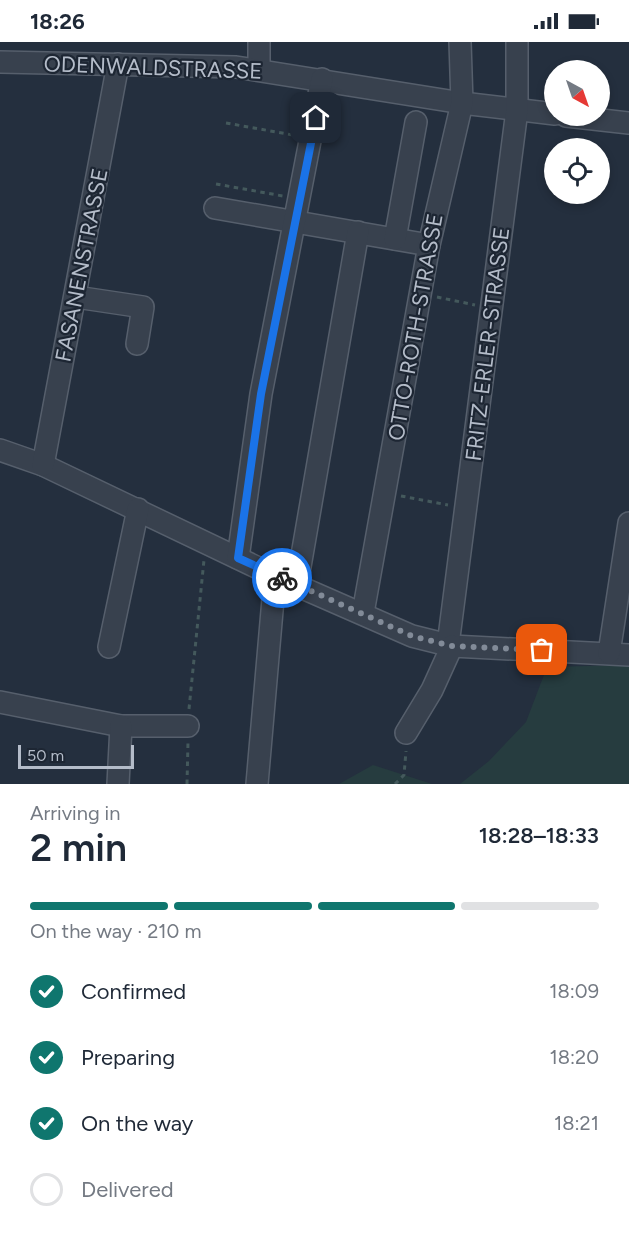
<!DOCTYPE html>
<meta charset="utf-8">
<style>
body{margin:0;font-family:Figtree,sans-serif;background:#f2f2f3;color:#1f2937;height:100vh;display:flex;flex-direction:column;font-size:22px;white-space:nowrap}
*{box-sizing:border-box;margin:0}
p{font-size:20px;color:#747a83}
.icon{flex:none;width:33px;height:33px;fill:none;stroke:currentColor;stroke-width:2;stroke-linecap:round;stroke-linejoin:round}
.map{position:relative;height:742px;overflow:hidden}
.details{display:flex;flex-direction:column;background:#fff;flex:1}
.details>*{flex:none}
.needle{width:39px;rotate:140deg}
.fabs{position:absolute;left:544px;top:18px;display:grid;gap:12px}
.fabs a{display:grid;place-items:center;width:66px;height:66px;border-radius:50%;background:#fff;box-shadow:0 3px 9px #0003;font-size:30px}
.scale{position:absolute;left:18px;bottom:15px;width:116px;box-sizing:border-box;padding-left:6px;border:3px solid #b4bcc9;border-top:0;font-size:16px;line-height:21px;white-space:nowrap;color:#b4bcc9;-webkit-text-stroke:4px #1d2633;paint-order:stroke}
.pin{position:absolute;display:grid;place-items:center;width:51px;height:51px;color:#fff;margin:-26px;border-radius:12px;box-shadow:0 3px 9px #0006}
.courier{position:absolute;display:grid;place-items:center;width:60px;height:60px;margin:-30px;border:4px solid #1a73e8;border-radius:50%;background:#fff;color:#222;box-shadow:0 2px 8px #0007}
.headline em{font-style:normal;font-weight:600}
.headline div{display:flex;flex-direction:column-reverse}
.headline{display:flex;align-items:center;justify-content:space-between;height:102px;padding:0 30px}
h1{font-size:39px;font-weight:600;line-height:45px}
.bar{display:grid;grid-template-columns:repeat(4,1fr);gap:9px 6px;align-content:center;height:72px;padding:0 30px}
.bar i{height:8px;border-radius:4px;background:#e0e1e3}
.bar .active{background:#0f766e}
.bar p{grid-column:span 4}
ol{padding:0 30px;list-style:none}
li{display:flex;align-items:center;gap:18px;height:66px}
li p{margin-inline-start:auto}
li .icon{padding:6px;border-radius:50%;background:#0f766e;color:#fff;stroke-width:4}
li:last-child{color:#747a83}
li i{width:33px;height:33px;border:3px solid #e0e1e3;border-radius:50%}
.status{display:flex;justify-content:space-between;align-items:center;height:42px;padding:0 30px;background:#fff;direction:ltr}
.status svg{height:16px;fill:currentColor}
.map>svg:first-child{display:block}
.green{fill:#263c3f}
.lines{fill:none;stroke-linecap:round;stroke-linejoin:round}
.minor-casing{stroke:#565f6c;stroke-width:24}
.path{stroke:#44595c;stroke-width:3;stroke-dasharray:4.5 4.5;stroke-linecap:butt}
.minor{stroke:#38414e;stroke-width:21}
.done{stroke:#828b98;stroke-width:6;stroke-dasharray:0 10.8}
.route{stroke:#1a73e8;stroke-width:8}
.labels{text-anchor:middle;stroke-width:4.5;stroke-linejoin:round;paint-order:stroke}
.street-label{font-size:22px;fill:#b4bcc9;stroke:#1d2633}
</style>
<div class="status"><b>18:26</b><svg viewBox="0 0 49 12"><path d="M0 12V9h3v3zM5 12V6h3v6zM10 12V3h3v9zM15 12V0h3v12zM26 1h20v11H26zM47 4h2v5h-2z"/></svg></div>
<div class="map">
<svg width="629" height="742" viewBox="0 0 629 742">
<rect width="100%" height="100%" fill="#242f3e"/>
<g class="green">
<polygon points="629,623 629,742 460,742 489,719 526,680 547,625"/>
<polygon points="373,723 432,742 339,742"/>
</g>
<g class="lines">
<defs>
<g id="minor">
<polyline points="259,0 259,27"/>
<polyline points="0,20 236,25 462,61 555,72"/>
<polyline points="566,74 629,81"/>
<polyline points="215,166 429,203"/>
<polyline points="395,197 416,80"/>
<polyline points="76,255 143,265 137,302"/>
<polyline points="0,408 43,423 275,534 412,594 452,604 629,613"/>
<polyline points="43,423 118,22"/>
<polyline points="238,516 261,352 322,37"/>
<polyline points="297,542 358,190"/>
<polyline points="363,571 429,203 462,61 460,0"/>
<polyline points="448,603 517,68 517,0"/>
<polyline points="109,605 138,467"/>
<polyline points="609,611 629,481"/>
<polyline points="0,660 121,684 188,684"/>
<polyline points="406,691 432,648 452,604"/>
<polyline points="118,742 121,684"/>
<polyline points="257,742 275,534"/>
</g>
</defs>
<use href="#minor" class="minor-casing"/>
<g class="path">
<polyline points="226,81 293,93"/>
<polyline points="216,142 283,154"/>
<polyline points="437,255 475,263"/>
<polyline points="401,454 448,463"/>
<polyline points="189,667 204,518"/>
<polyline points="187,742 188,700"/>
<polyline points="395,742 404,733 406,709"/>
</g>
<use href="#minor" class="minor"/>
</g>
<g class="lines">
<polyline class="done" points="282,536 412,594 452,604 542,608"/>
<polyline class="route" points="282,536 238,516 261,352 316,76"/>
</g>
<g class="labels">
<g class="street-label">
<text transform="translate(153 25) rotate(2)" y="8">ODENWALDSTRASSE</text>
<text transform="translate(81 223) rotate(-79)" y="8">FASANENSTRASSE</text>
<text transform="translate(415 285) rotate(-80)" y="8">OTTO-ROTH-STRASSE</text>
<text transform="translate(487 302) rotate(-83)" y="8">FRITZ-ERLER-STRASSE</text>
</g>
</g>
</svg>
<div class="fabs">
<a><svg class="needle" viewBox="-14 -14 28 28"><path d="M0-13l5 13h-10z" fill="#e53935"/><path d="M0 13l5-13h-10z" fill="#747a83"/></svg></a>
<a><svg class="icon" aria-label="locate" viewBox="0 0 24 24"><circle cx="12" cy="12" r="6"/><path d="M12 2v4M12 18v4M2 12h4M18 12h4"/></svg></a>
</div>
<div class="scale">50 m</div>
<div class="pin" style="left:542px;top:608px;background:#ea580c"><svg class="icon" aria-label="bag" viewBox="0 0 24 24"><path d="M5 8h14l-1 12H6zM9 8a3 3 0 0 1 6 0"/></svg></div>
<div class="pin" style="left:316px;top:76px;background:#1f2937"><svg class="icon" aria-label="home" viewBox="0 0 24 24"><path d="M3 11l9-7 9 7M6 9v11h12V9"/></svg></div>
<div class="courier" style="left:282px;top:536px"><svg class="icon" aria-label="bike" viewBox="0 0 24 24"><circle cx="6" cy="16" r="4"/><circle cx="18" cy="16" r="4"/><path d="M6 16l4-8h5l3 8M10 8l3 8H6M13 5h3"/></svg></div>
</div>
<section class="details">
<div class="headline"><div><h1>2 min</h1><p>Arriving in</p></div><em>18:28–18:33</em></div>
<div class="bar"><i class="active"></i><i class="active"></i><i class="active"></i><i></i><p>On the way · 210 m</p></div>
<ol>
<li><svg class="icon" aria-label="check" viewBox="0 0 24 24"><path d="M5 12l5 5 9-10"/></svg>Confirmed<p>18:09</p></li>
<li><svg class="icon" aria-label="check" viewBox="0 0 24 24"><path d="M5 12l5 5 9-10"/></svg>Preparing<p>18:20</p></li>
<li><svg class="icon" aria-label="check" viewBox="0 0 24 24"><path d="M5 12l5 5 9-10"/></svg>On the way<p>18:21</p></li>
<li><i></i>Delivered</li>
</ol>
</section>
